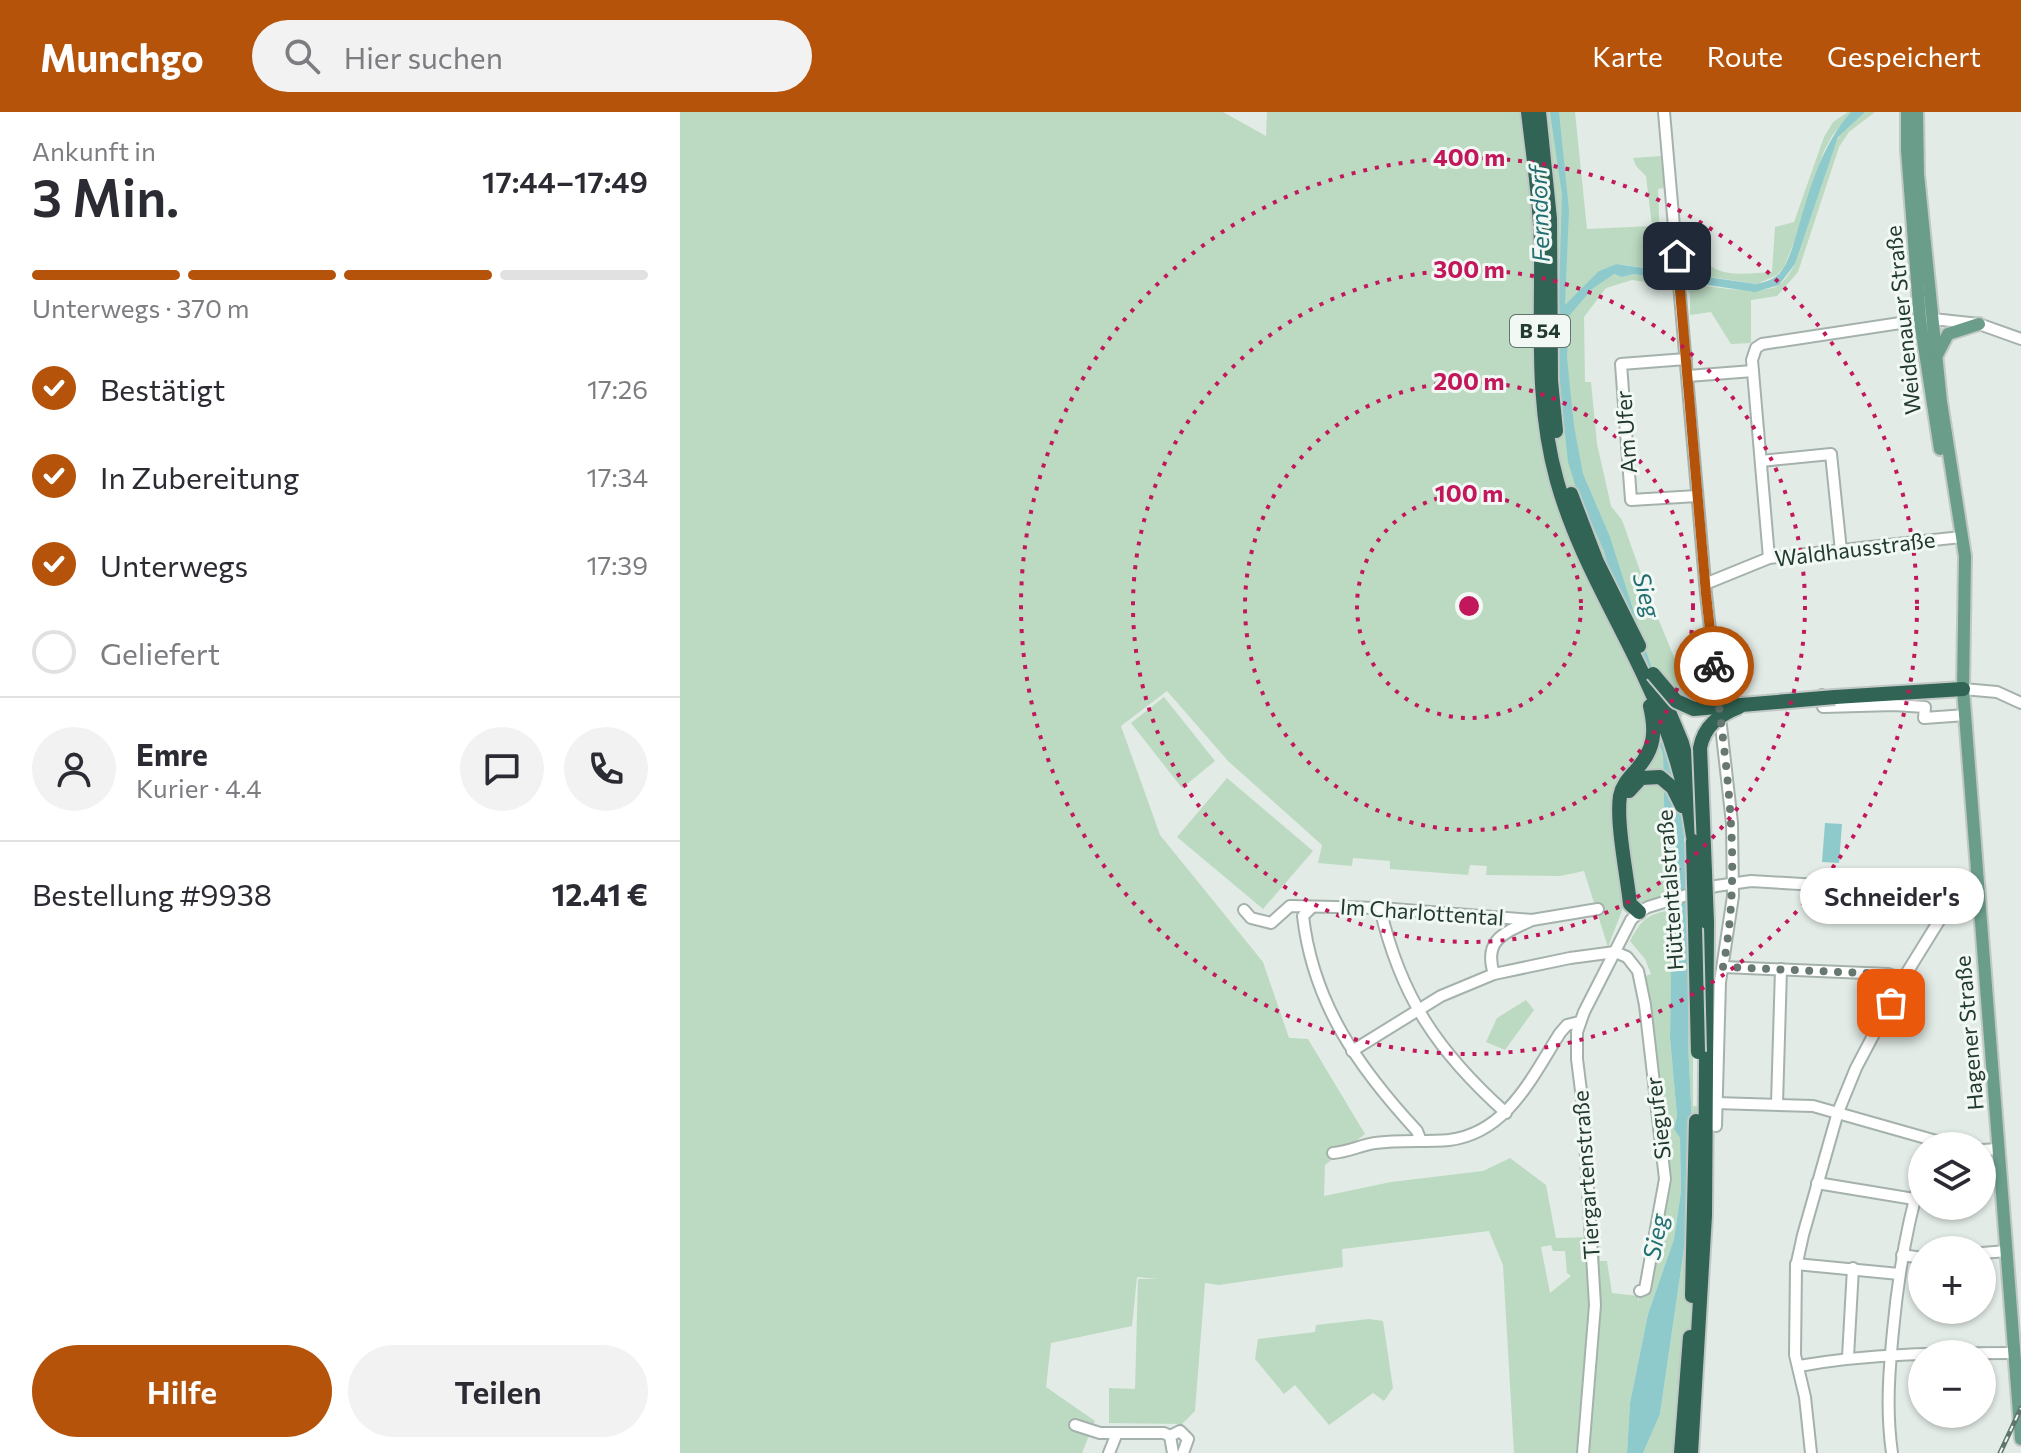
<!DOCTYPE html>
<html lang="de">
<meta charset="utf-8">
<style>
body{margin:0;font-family:Commissioner,sans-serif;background:#f2f2f3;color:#2b2b33;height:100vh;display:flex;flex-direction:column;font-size:30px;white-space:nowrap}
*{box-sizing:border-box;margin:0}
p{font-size:26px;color:#7c7c81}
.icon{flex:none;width:44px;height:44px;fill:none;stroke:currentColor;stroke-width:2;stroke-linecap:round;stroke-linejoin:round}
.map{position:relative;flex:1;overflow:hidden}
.panel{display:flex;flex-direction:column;background:#fff;width:680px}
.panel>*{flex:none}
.buttons{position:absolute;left:1228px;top:1020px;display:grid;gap:16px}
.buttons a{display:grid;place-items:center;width:88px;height:88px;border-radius:50%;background:#fff;box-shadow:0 2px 6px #0004;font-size:40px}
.pin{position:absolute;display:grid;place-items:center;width:68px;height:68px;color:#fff;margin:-34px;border-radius:16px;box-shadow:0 4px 12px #0006}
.courier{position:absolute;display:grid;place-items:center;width:80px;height:80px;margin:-40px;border:6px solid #b45309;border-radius:50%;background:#fff;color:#222;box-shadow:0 2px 10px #0007}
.bubble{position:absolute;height:56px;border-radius:28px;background:#fff;box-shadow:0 2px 6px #0004;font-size:26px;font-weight:600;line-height:56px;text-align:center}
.headline em{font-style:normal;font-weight:600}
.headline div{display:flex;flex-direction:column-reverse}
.headline{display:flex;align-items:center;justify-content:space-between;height:136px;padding:0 32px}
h1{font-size:52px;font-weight:600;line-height:60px}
.bar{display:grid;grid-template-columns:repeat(4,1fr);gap:12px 8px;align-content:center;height:96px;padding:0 32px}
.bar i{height:10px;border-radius:6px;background:#e1e1e2}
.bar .active{background:#b45309}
.bar p{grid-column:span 4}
.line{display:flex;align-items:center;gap:20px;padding:0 32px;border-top:2px solid #e1e1e2}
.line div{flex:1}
.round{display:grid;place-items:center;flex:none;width:84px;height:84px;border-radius:42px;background:#f2f2f3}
ol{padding:0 32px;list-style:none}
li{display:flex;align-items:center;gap:24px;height:88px}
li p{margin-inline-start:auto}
li .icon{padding:8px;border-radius:50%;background:#b45309;color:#fff;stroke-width:4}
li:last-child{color:#7c7c81}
li i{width:44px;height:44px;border:4px solid #e1e1e2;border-radius:50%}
.action{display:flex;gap:16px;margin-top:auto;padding:16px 32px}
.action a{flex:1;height:92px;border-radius:48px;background:#b45309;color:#fff;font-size:32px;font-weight:600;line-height:92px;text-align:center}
.action a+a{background:#f2f2f3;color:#2b2b33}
header{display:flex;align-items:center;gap:48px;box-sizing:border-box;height:112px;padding:0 40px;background:#b45309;color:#fff}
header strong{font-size:38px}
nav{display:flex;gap:44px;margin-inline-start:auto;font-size:28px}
.search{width:560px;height:72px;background:#f2f2f3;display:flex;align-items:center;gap:20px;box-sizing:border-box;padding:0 28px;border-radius:44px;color:#7c7c81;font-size:30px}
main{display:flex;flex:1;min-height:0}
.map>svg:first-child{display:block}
.green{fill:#bcdac1;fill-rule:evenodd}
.water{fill:#8ecacc}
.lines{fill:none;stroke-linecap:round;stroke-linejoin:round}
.minor-casing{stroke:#a5b2ac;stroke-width:14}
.major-casing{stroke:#c1c8c5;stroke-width:16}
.highway-casing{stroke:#c1c8c5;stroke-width:18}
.minor{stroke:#fff;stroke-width:10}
.major{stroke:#6a9d8a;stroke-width:12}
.highway{stroke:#316454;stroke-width:14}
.rail-casing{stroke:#5e766d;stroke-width:5}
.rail{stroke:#f2f8f4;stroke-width:2;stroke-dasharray:6;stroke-linecap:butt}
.highway-bridge-casing{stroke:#c1c8c5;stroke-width:18;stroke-linecap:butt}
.highway-bridge{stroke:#316454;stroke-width:14}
.done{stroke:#667870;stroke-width:8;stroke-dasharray:0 14.4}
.route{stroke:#b45309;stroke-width:10}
.ring{fill:none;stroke:#c2185b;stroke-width:4;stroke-dasharray:4 8}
.labels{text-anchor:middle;stroke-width:6;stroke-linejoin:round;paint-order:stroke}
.shield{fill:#f2f8f4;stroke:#61736c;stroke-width:2}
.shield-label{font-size:20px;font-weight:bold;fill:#233a31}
.street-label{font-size:22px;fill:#233a31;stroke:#f2f8f4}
.water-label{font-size:24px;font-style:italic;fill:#226e72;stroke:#f2f8f4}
.centre{fill:#c2185b;stroke:#f2f8f4;stroke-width:4}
.ring-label{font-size:24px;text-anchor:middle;font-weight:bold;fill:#c2185b;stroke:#f2f8f4;stroke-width:6;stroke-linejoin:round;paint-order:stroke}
</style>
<header>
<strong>Munchgo</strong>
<div class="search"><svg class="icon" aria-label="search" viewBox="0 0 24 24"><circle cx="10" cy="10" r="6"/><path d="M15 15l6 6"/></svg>Hier suchen</div>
<nav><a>Karte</a><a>Route</a><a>Gespeichert</a></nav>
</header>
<main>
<section class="panel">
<div class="headline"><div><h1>3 Min.</h1><p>Ankunft in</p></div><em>17:44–17:49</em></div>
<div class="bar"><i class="active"></i><i class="active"></i><i class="active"></i><i></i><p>Unterwegs · 370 m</p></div>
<ol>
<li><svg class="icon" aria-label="check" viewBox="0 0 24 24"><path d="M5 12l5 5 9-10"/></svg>Bestätigt<p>17:26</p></li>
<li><svg class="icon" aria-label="check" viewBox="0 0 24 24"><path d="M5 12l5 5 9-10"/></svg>In Zubereitung<p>17:34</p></li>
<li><svg class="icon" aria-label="check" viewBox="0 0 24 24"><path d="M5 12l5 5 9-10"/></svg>Unterwegs<p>17:39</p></li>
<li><i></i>Geliefert</li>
</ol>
<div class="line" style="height:144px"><a class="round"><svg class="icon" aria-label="person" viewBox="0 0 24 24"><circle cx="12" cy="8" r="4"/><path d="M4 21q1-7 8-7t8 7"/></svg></a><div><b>Emre</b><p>Kurier · 4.4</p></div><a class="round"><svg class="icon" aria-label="chat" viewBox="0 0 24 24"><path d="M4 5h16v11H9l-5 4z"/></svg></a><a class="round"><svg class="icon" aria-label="phone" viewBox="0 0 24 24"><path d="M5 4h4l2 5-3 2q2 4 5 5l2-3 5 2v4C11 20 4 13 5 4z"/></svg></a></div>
<div class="line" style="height:104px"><div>Bestellung #9938</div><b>12.41 €</b></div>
<div class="action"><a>Hilfe</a><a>Teilen</a></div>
</section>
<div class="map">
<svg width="1341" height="1341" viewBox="0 0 1341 1341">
<rect width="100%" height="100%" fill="#e2ebe6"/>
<g class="green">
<path d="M0,0H543L586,24L587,0H895L907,117L972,114L966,64L956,54L953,46L981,44L984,76L978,77L980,128L989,135L991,159L936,152L919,159L924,168L934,162L942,165L954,162C984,166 1077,188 1099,173C1106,168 1111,159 1115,152L1156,30L1162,19L1185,0H1195L1169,20L1159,35L1118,160L1097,184L1071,188V231L1051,232L1031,200L1010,203V182L1006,176L952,168L926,176L904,205L905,270H911L917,332L931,394L942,408L970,487L1011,586L983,642L985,734L992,793L943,796L928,835L904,759L880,764L806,763L807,754L790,753L788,763L710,757V749L673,746L672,754L638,751L642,733L548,649L487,579L441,614L480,723L583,850L609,926L628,927L685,1022L645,1053L644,1084L711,1070L803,1059L830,1046L866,1073L876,1126L919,1125L920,1149H927L932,1181L958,1184V1190L983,1090L960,866L971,862L965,847L950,829C962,807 967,802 992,798L990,926L997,1004L994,1017L1000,1026L1001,1079L994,1127L968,1202L950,1291L947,1341H834L823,1153L809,1119L662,1137L663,1155L539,1173L525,1171L515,1299L502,1312L429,1311V1276L455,1277L458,1167H477L457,1165L452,1214L371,1231L366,1275L415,1309L402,1341H0ZM871,1133L873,1139H885L887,1161L891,1164L870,1181L861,1135Z"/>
<path d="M1168,0H1172L1152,24L1144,39L1116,125L1104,155L1097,163L1077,172L1004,161L1003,113H1024C1033,126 1030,131 1022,144C1035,168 1069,161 1092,160L1095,115L1114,110L1144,25L1153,10Z"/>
<polygon points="484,585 535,649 502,676 451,611"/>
<polygon points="547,666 633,739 583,797 497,725"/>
<path d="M1035,779L1033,998L1017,1341H963L980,1302L1005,1130L1014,1050L1008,930V788ZM1013,866L1030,995L1013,994Z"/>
<polygon points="846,888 854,898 825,938 806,930 817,906"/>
<polygon points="689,1207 703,1209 713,1276 704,1289 693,1281 649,1313 615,1273 604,1282 575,1247 578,1227 635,1220 636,1213"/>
</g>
<g class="water">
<path d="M870,0H879L889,98L885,193L919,159L936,152L1076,172C1085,170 1093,168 1099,162C1109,151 1114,130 1118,117C1130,75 1142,33 1171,0H1185L1158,25L1115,152L1099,173L1075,180L954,162L942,165L934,162L912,177L889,204L887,246L894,314L903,362L930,425L999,642L1008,791V930L1014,1050L1005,1130L980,1302L963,1341H947L950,1291L968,1202L994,1127L1001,1079L1000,1026L994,1017L997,1004L990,926L992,779L985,734L983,642L956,561L924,439L896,376L888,350L877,247L882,83Z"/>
<polygon points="1145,711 1162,712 1159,751 1142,750"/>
</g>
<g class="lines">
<defs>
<g id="minor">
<polyline points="984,0 1026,482 1052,711 1053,784 1040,870 1036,1014"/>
<polyline points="1253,207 1299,212 1341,227"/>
<polyline points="1006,247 941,252 951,388 1017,384"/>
<polyline points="1008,264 1073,259"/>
<polyline points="1081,349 1151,342 1161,439"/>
<polyline points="1089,446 1072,248 1076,236 1082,232 1240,208"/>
<polyline points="1025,472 1089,446 1281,425"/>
<polyline points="1283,577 1317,580 1341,591"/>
<polyline points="1142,583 1143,595 1214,593 1245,595 1244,606 1286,603"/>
<path d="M632,795L623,804C633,892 679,956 737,1019L741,1029"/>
<path d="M700,796C721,886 758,940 826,1001"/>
<polyline points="564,798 571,806 591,811 610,794 700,796 852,808 918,797"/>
<polyline points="1043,855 1208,862 1223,867"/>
<path d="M814,862C803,828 824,821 850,809"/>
<polyline points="672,939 761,884 814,862 890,846 935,840 947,845 958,859 965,893 985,1067 965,1177 960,1179"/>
<polyline points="1036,991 1133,994 1274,1034"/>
<polyline points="1097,992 1101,857"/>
<polyline points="1302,1038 1319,1037"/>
<path d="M653,1041C668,1040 681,1033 695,1031C720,1028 745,1030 769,1028C827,1021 852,965 880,921L887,913L899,910"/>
<polyline points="1137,1071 1234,1087"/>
<polyline points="1302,1141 1327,1139"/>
<polyline points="1222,1143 1242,1146"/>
<polyline points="1116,1152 1219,1162"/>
<polyline points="1168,1245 1173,1156"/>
<path d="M1119,1254C1191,1241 1262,1241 1335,1241"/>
<polyline points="395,1313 420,1321 484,1321 490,1324"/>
<polyline points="429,1341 437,1321"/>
<polyline points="493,1341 490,1324 500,1319 508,1327 503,1341"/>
<polyline points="903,1341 915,1193 903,995 897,947 897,920 904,900 951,808 959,800 968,795 1036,774 1071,769 1254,780 1298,778"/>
<polyline points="1131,1341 1125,1285 1115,1243 1116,1155 1123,1123 1158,1000 1176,956 1223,867 1265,799 1270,779"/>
<path d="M1212,1341C1206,1299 1209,1260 1213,1219C1218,1165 1226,1114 1242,1062"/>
</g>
<g id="major">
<polyline points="1227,0 1227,38 1240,208 1260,337"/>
<polyline points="1237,0 1238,62 1253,212 1261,290 1285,444 1283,577 1341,1327"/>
<polyline points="1257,243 1268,222 1299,212"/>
</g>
<g id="highway">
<path d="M848,0C853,44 860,88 861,133C862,212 855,291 877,369C896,438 933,498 963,562C988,614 1005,668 1013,724"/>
<polyline points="859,0 870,107 871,269 876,319"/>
<polyline points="891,382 917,450 959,534"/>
<polyline points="977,571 1002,631 1018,691"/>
<polyline points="1155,585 1283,577"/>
<polyline points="949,679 961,666 980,665 993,676 1002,694"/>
<path d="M959,800L950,792C947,763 936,711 940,684C942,673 949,666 956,658C975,637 976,620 970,594"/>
<polyline points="1012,1184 1016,1009"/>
<polyline points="1001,1341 1010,1225"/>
<polyline points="1011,1341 1025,1103 1027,810"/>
</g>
</defs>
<use href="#minor" class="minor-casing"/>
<use href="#major" class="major-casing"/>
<use href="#highway" class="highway-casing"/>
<use href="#minor" class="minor"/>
<use href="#major" class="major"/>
<use href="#highway" class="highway"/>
<defs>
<polyline id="rail" points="1320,1341 1341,1296"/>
</defs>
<use href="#rail" class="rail-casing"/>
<use href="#rail" class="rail"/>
<defs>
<g id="highway-bridge">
<polyline points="973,562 996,589 1014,597 1155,585"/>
<polyline points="1013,729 1018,940"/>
<path d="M1027,810L1020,636C1024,614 1039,603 1059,595"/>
</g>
</defs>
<use href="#highway-bridge" class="highway-bridge-casing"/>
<use href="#highway-bridge" class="highway-bridge"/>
</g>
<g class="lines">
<path class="done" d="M1034,554C1046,654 1063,754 1043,855L1208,862L1223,867L1211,891"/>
<polyline class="route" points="997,144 1026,482 1034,554"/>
</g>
<g class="ring">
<circle cx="789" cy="494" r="112"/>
<circle cx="789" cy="494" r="224"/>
<circle cx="789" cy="494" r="336"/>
<circle cx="789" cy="494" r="448"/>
</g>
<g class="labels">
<rect class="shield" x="830" y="203" width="60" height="32" rx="6"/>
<g class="shield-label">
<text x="860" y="226">B 54</text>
</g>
<g class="street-label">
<text transform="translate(1223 208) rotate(-96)" y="8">Weidenauer Straße</text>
<text transform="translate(946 320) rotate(-94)" y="8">Am Ufer</text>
<text transform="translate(1175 437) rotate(-7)" y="8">Waldhausstraße</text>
<text transform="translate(990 778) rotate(-94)" y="8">Hüttentalstraße</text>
<text transform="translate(742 800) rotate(4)" y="8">Im Charlottental</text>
<text transform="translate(1289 921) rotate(-95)" y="8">Hagener Straße</text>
<text transform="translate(978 1006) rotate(-97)" y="8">Siegufer</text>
<text transform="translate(906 1063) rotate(-94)" y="8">Tiergartenstraße</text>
</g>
<g class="water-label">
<text transform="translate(860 102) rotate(-92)" y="8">Ferndorf</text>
<text transform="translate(966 483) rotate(75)" y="8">Sieg</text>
<text transform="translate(976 1125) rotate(-79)" y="8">Sieg</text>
</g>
</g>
<circle cx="789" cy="494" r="12" class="centre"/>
<g class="ring-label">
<text x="789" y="54">400 m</text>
<text x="789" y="166">300 m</text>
<text x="789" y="278">200 m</text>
<text x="789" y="390">100 m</text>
</g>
</svg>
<div class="buttons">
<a><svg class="icon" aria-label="layers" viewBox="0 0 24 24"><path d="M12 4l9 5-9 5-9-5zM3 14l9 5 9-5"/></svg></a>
<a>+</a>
<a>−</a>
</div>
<div class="pin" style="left:1211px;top:891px;background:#ea580c"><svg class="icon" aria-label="bag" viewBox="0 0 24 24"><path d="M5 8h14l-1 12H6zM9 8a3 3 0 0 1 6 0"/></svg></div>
<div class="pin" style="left:997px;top:144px;background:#1f2937"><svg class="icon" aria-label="home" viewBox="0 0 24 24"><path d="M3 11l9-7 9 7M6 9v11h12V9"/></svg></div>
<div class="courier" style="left:1034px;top:554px"><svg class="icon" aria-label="bike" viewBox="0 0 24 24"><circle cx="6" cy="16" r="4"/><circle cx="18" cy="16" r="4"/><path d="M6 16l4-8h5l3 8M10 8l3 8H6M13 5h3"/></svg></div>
<div class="bubble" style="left:1120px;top:756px;width:184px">Schneider's</div>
</div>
</main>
